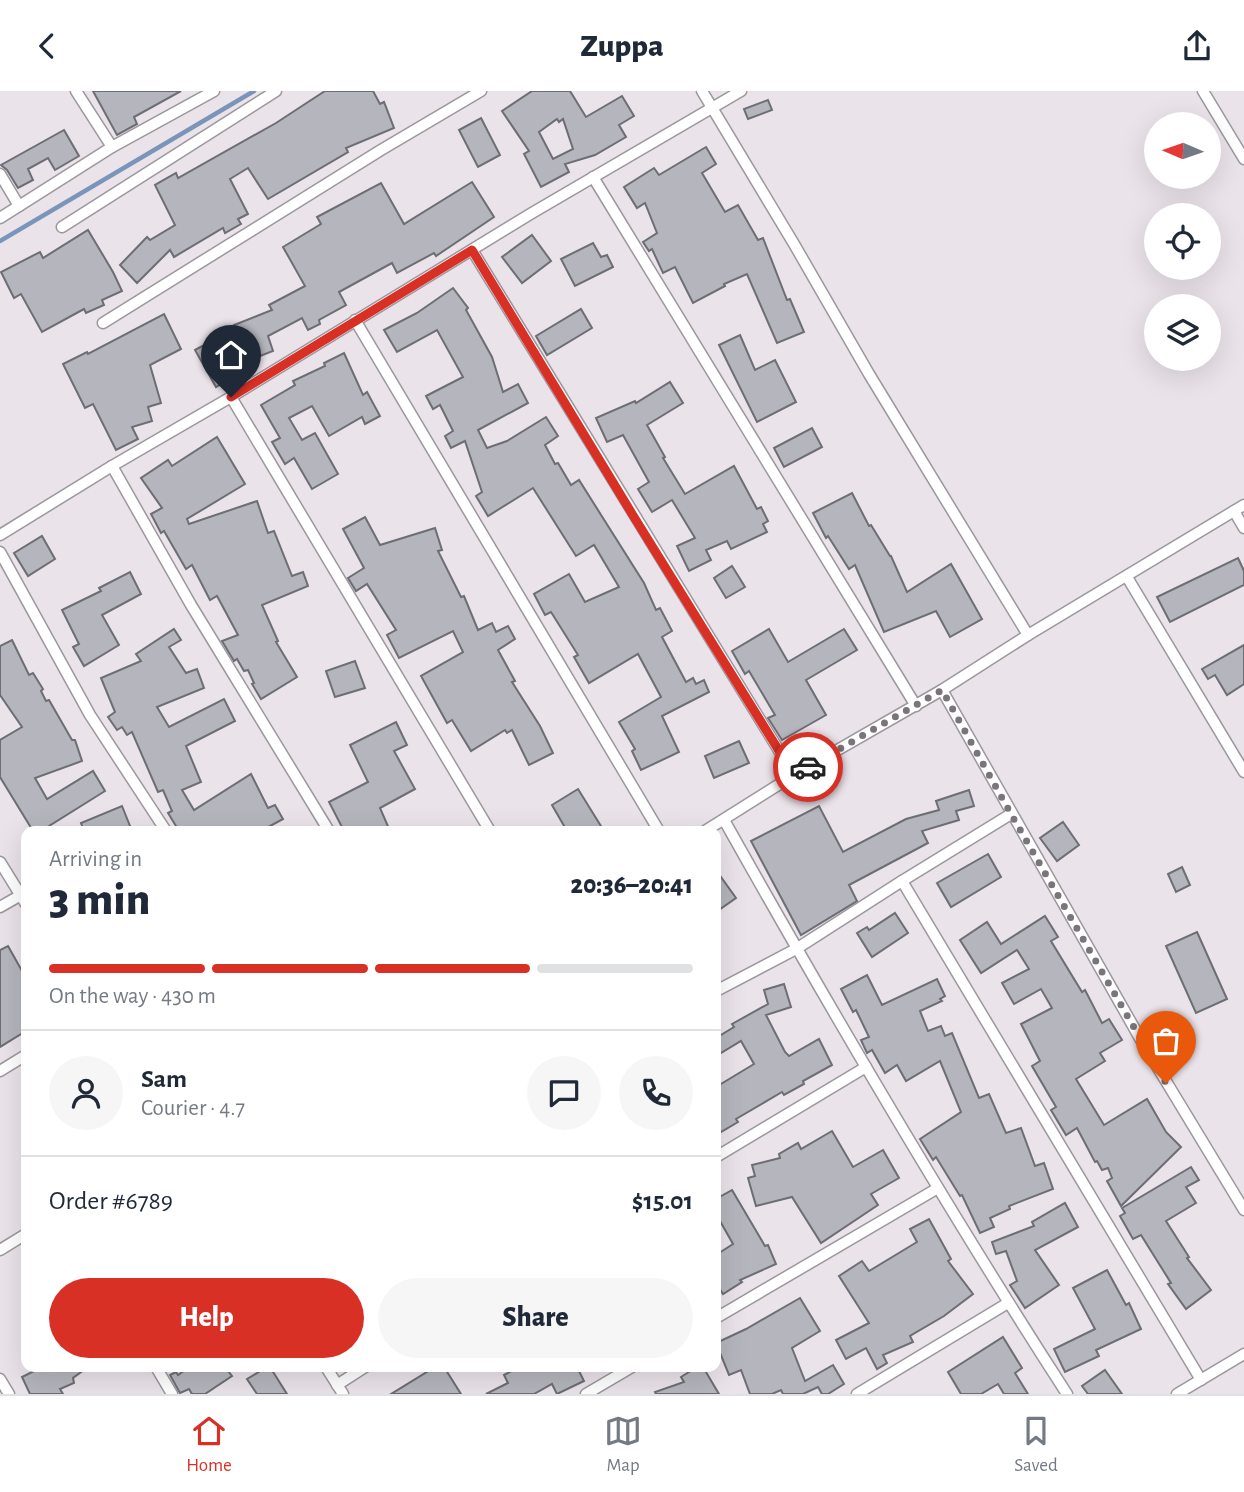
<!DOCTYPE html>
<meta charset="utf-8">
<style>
body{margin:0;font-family:"Alegreya Sans",sans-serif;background:#f6f6f7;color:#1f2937;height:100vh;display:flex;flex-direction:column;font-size:26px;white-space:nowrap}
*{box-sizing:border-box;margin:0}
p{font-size:23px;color:#747a83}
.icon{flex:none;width:38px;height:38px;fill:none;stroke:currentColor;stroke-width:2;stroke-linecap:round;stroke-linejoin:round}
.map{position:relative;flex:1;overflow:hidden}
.panel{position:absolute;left:21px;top:735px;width:700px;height:546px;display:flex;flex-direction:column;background:#fff;border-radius:14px;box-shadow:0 7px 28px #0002}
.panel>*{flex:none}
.needle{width:46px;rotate:272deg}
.controls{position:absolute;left:1144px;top:21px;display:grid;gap:14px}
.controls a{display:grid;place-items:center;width:77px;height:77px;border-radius:50%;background:#fff;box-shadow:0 7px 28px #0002;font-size:35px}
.pin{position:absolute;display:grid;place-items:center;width:60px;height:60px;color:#fff;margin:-72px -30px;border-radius:50% 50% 50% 0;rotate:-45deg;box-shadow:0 0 7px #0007}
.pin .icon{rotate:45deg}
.courier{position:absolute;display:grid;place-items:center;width:70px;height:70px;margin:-35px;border:5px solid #d93025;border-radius:50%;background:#fff;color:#222;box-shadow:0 2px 9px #0007}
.head em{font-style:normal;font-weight:800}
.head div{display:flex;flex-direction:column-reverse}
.head{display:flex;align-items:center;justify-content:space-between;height:119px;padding:0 28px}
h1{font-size:46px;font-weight:800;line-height:52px}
.bar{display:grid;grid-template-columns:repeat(4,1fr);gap:10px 7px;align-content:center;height:84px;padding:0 28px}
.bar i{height:9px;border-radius:5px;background:#e0e1e3}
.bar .on{background:#d93025}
.bar p{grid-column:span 4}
.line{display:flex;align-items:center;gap:18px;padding:0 28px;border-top:2px solid #e0e1e3}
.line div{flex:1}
.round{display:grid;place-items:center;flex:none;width:74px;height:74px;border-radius:37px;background:#f6f6f7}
.action{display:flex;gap:14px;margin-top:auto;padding:14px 28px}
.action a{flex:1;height:80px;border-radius:42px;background:#d93025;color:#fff;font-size:28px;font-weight:800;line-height:80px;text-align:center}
.action a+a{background:#f6f6f7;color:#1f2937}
header{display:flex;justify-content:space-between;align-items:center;height:91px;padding:0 28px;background:#fff;font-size:32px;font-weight:800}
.menu{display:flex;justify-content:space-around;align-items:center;height:98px;border-top:2px solid #e0e1e3;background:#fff;font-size:19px;color:#747a83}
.menu a{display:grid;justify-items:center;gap:4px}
.menu .on{color:#d93025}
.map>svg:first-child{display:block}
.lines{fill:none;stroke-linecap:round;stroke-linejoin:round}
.stream{stroke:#7b94b9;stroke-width:4.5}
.building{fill:#b5b5bd;stroke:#6d6d74;stroke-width:2;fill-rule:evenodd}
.street-casing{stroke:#9c979d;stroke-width:13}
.street{stroke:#fff;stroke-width:10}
.done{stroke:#7a757a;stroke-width:7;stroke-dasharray:0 12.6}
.route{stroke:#d93025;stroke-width:9}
</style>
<header><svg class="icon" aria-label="back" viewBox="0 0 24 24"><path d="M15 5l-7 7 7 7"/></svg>Zuppa<svg class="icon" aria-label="share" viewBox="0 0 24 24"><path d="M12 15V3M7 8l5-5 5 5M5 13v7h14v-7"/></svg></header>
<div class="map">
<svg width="1244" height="1303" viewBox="0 0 1244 1303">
<rect width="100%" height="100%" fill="#eae3ea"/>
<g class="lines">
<polyline class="stream" points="0,150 254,0"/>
</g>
<g class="building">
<polygon points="93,0 181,0 134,26 137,33 117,44"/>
<polygon points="325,0 373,0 380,13 384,11 394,37 346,57 348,61 268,108 248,77 230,88 248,123 238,128 241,133 225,142 223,137 174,166 170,159 137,192 120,174 147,146 150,149 175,134 155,94 176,82 178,87 276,32"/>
<path d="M532,0H570L586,26L622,5L634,25L619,34L626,46L595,64L565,73L569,81L541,96L524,63L529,60L502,20ZM557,28L559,31L563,28L573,58L553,68L539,41Z"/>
<polygon points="768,9 772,19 748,28 744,18"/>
<polygon points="481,27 500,64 478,76 459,39"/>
<polygon points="64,39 79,65 55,79 48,67 28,78 33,89 18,97 7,79 1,74"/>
<polygon points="706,56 716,73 702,82 725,121 738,114 758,149 763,147 787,209 790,208 804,241 777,252 747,183 724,193 725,195 693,212 675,176 663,182 652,158 649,160 643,151 657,142 645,112 637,117 624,96 654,77 659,84"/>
<polygon points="472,91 494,126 436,165 434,162 397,182 392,172 339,201 346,214 319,229 320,233 308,239 302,227 268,245 273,260 247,270 234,234 272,219 269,214 305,195 283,156 321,133 317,126 381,92 404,133"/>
<polygon points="88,139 113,181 122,200 102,209 104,214 86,222 84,218 42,241 21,203 14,207 1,181 40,161 43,167"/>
<polygon points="532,144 551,170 522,192 502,166"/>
<polygon points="593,152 601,166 607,164 613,176 575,195 561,168"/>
<polygon points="453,197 468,217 466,219 492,266 503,301 518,293 528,312 478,339 487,357 507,350 546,326 558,345 545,354 555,373 558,372 571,394 579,389 644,492 656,519 660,517 672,540 662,546 686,591 693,587 696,593 704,589 709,601 662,625 679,661 641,679 632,660 635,658 619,631 661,606 638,563 589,592 574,566 578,564 551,521 545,524 534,503 569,483 585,511 619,496 594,454 576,465 533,397 488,425 476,405 482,401 465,350 451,357 445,345 453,340 440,314 433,318 426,305 463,286 437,239 397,261 384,239 417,222"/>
<polygon points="581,218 592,237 547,264 536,245"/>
<polygon points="164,223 181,258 150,274 161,312 148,316 152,330 132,336 138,348 116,359 93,313 85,317 63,273 87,261 88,263"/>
<polygon points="740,244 755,279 775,269 796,311 757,331 719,254"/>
<polygon points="217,247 238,283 216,296 195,259"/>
<polygon points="344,262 363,304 367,301 380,325 365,333 362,326 329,345 312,315 289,327 302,349 315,342 338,383 312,398 294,367 285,373 272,351 280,347 261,314 295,294 293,290 325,275 324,272"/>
<polygon points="670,291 683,312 647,334 665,366 663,367 685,403 734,375 757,418 761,416 768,430 763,433 767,441 731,458 727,450 706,459 711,469 689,480 677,455 695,447 672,409 652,421 638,398 649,391 623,344 607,351 596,327 635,310 636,312"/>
<polygon points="812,337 822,356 784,376 774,357"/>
<polygon points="217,346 245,393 187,428 189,433 257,410 268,442 274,440 292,485 303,481 308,495 262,514 278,550 276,551 297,586 261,608 252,593 254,592 248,579 244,580 237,568 234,570 222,550 238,544 217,505 210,509 192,474 186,478 164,440 161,442 151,423 162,417 141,387 168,369 172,375"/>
<polygon points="852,402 869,435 871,434 890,465 891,465 907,501 951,473 982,528 950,546 936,520 884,541 855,474 849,478 828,445 826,447 813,422"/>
<polygon points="365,426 380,454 435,437 442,459 438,460 461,506 464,505 478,539 492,532 496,541 508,535 515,548 498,559 515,590 512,591 540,635 553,662 529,674 512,639 507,642 505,639 471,660 452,629 447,632 421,585 463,561 453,540 399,567 387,544 396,539 367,493 356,500 348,487 364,477 343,438"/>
<polygon points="42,445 55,468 28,485 14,462"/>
<polygon points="1238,467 1244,480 1244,494 1170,531 1157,506"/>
<polygon points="732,475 745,496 726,507 714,487"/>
<polygon points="130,481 141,503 102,524 119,554 84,575 73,556 79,553 62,519 101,500 99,497"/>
<polygon points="174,538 181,549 169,556 186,582 197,578 204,597 157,616 169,636 224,608 235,630 186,655 201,691 182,699 194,719 251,683 268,717 275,714 283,728 261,740 179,740 168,722 172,720 163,699 158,701 132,641 127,644 122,636 117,639 108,626 115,621 101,587 141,570 136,563"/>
<polygon points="769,538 788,571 844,538 857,559 806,589 826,624 782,649 768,627 775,624 749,580 745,583 732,560"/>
<polygon points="12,549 29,584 33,582 43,598 41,600 46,610 49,609 72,649 75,649 82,670 35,687 47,708 93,680 105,700 41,740 33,740 0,686 0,649 22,636 0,604 0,555"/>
<polygon points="1244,554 1244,593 1227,604 1215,584 1208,588 1202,578"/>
<polygon points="355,570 365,597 335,606 326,580"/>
<polygon points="396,631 407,654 394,660 415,698 380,717 390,740 344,740 329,711 368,691 350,654"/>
<polygon points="739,650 749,672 714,687 705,665"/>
<polygon points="578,698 604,740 567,740 552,714"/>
<polygon points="969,699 974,715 956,720 959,729 922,740 928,752 849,794 857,810 801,844 751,750 819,715 843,761 906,728 939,719 936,710"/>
<polygon points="122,715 132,740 84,740 81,732"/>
<polygon points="1063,731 1079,754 1057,770 1040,747"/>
<polygon points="988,763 1001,786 951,816 937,792"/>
<polygon points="1182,776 1190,794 1176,801 1168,783"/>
<polygon points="716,779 736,807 716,821"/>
<polygon points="895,822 908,842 872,866 857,842 867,836 869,839"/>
<polygon points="1045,825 1058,846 1051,850 1082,901 1085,899 1102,932 1109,928 1122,949 1100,962 1105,970 1076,988 1104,1034 1147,1008 1166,1041 1181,1056 1121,1115 1107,1090 1112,1087 1108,1077 1102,1079 1097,1070 1095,1071 1077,1037 1066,1044 1051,1019 1056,1016 1032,975 1040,970 1021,933 1052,917 1041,898 1014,913 1002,892 1029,878 1017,859 981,882 960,849 987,831 1001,853"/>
<polygon points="1197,841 1227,908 1196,922 1166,855"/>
<polygon points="8,855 26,887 26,940 0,956 0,859"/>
<polygon points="867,884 882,914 937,888 945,905 940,908 942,910 920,920 928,940 941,935 945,945 952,942 979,1007 989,1003 1006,1042 1021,1037 1035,1075 1044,1072 1053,1098 1009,1115 1010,1118 990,1127 994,1136 980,1142 962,1104 960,1105 936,1066 933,1069 920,1048 961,1021 940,970 906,990 897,974 885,982 872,959 867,962 861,949 869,946 856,919 853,921 841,898"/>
<polygon points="784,893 791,916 766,924 785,961 789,965 819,948 832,974 803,990 804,993 784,1004 782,1001 736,1028 738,1031 716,1044 716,996 754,973 741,950 716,965 716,947 734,936 732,933 768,913 764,899"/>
<polygon points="832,1040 853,1076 883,1059 899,1087 871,1103 878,1114 821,1152 792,1106 756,1115 748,1087 755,1085 752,1074 780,1067 779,1063 798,1052 801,1058"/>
<polygon points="1191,1076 1199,1089 1186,1096 1196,1112 1166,1130 1189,1166 1187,1167 1211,1199 1186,1218 1168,1193 1171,1192 1141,1144 1133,1148 1120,1125 1125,1122 1122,1117"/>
<polygon points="732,1099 765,1155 768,1154 776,1173 740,1189 742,1191 723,1203 716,1192 716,1164 733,1153 716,1123 716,1108"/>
<polygon points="1065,1112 1078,1136 1035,1159 1059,1194 1025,1217 1010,1194 1017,1190 1006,1160 996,1163 992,1151 1034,1135 1032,1131"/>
<polygon points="929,1128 951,1168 948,1170 973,1203 944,1225 910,1245 913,1251 883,1264 887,1272 877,1278 866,1257 846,1268 836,1249 869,1232 839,1185 862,1170 869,1180 917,1151 910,1138"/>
<polygon points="1107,1179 1126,1214 1129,1212 1141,1238 1096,1259 1099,1265 1065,1281 1054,1258 1095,1238 1073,1197"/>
<polygon points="800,1207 820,1240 792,1257 805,1290 833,1274 844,1293 828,1303 822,1303 818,1296 803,1303 783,1303 781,1299 772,1303 750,1303 741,1279 729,1284 716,1252 746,1238"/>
<polygon points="1003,1246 1022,1277 1015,1282 1028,1303 1004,1303 998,1293 981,1303 961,1303 948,1281"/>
<polygon points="42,1276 88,1276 73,1287 74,1292 60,1298 63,1303 30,1303 22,1286"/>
<polygon points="189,1276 225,1276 232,1285 205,1303 192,1303 189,1298 180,1302 170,1284 176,1281 178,1284"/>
<polygon points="267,1276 270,1276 287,1303 257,1303 247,1288"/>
<polygon points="435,1276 444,1276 461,1303 391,1303"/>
<polygon points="519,1276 577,1276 584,1290 557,1303 552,1293 534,1303 486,1303 508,1292 504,1284"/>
<polygon points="697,1276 703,1276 719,1303 656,1303 655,1301 684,1291 681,1286"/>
<polygon points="1105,1279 1122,1303 1088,1303 1082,1295"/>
</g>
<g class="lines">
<defs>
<g id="street">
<polyline points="76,0 112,56"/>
<polyline points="702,0 794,153 869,283 1028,544"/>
<polyline points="1203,0 1244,68"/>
<polyline points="0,83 19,115 112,56 214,0"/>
<polyline points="593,86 916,615"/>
<polyline points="0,127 19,115"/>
<polyline points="62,136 276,0"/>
<polyline points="472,159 794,684"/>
<polyline points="355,229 659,740"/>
<polyline points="103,232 381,59 481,0"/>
<polyline points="231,306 490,740"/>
<polyline points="112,375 191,514 329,740"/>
<polyline points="1234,420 1244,437"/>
<polyline points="0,444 112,375 231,306 532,122 741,0"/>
<polyline points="0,461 90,624 166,740"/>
<polyline points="1127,486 1244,681"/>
<polyline points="942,599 1141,949 1244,1119"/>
<polyline points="1011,723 902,790 1201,1289"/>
<path d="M724,729C833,923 946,1116 1067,1303"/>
<polyline points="705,740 794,684 942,599 1028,544 1244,414"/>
<polyline points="0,771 26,813"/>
<polyline points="0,816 21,804"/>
<polyline points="716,900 796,858 902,790"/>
<polyline points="0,980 26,964"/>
<polyline points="716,1066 866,976"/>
<polyline points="0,1159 26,1143"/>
<polyline points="716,1227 938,1097"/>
<polyline points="156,1276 172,1303"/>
<polyline points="326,1276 343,1303"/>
<polyline points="0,1288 9,1303"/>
<polyline points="337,1294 365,1276"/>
<polyline points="586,1303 632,1276"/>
<polyline points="857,1303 1008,1212"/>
<polyline points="1177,1303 1244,1263"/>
</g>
</defs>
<use href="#street" class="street-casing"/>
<use href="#street" class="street"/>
</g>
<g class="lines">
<polyline class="done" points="808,676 942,599 1011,723 1166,992"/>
<polyline class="route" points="231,306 472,159 634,426 794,684 808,676"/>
</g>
</svg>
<div class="controls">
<a><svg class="needle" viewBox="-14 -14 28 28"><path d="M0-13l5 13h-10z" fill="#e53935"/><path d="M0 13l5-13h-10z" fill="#747a83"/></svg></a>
<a><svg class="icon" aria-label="locate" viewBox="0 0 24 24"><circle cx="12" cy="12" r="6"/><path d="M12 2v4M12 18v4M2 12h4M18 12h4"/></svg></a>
<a><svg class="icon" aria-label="layers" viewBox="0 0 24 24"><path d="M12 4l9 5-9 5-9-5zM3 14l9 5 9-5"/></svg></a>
</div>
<div class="pin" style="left:1166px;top:992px;background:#ea580c"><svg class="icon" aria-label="bag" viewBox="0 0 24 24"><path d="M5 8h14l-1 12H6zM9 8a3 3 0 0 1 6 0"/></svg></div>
<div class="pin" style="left:231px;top:306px;background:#1f2937"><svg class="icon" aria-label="home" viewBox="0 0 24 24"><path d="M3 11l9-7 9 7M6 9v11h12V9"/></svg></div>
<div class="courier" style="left:808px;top:676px"><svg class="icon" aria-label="car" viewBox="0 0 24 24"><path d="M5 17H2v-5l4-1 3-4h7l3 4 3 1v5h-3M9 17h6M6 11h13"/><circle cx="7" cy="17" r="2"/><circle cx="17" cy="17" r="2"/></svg></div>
<section class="panel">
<div class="head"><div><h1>3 min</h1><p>Arriving in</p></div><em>20:36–20:41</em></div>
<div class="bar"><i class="on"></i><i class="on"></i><i class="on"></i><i></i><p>On the way · 430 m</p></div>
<div class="line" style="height:126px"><a class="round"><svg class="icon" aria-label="person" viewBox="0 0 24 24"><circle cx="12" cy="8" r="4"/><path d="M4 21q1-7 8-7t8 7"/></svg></a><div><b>Sam</b><p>Courier · 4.7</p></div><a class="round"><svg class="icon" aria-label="chat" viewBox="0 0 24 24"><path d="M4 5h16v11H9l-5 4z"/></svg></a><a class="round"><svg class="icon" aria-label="phone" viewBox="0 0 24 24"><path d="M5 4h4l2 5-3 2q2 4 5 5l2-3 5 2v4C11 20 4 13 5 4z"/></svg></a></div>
<div class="line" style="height:91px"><div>Order #6789</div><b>$15.01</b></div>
<div class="action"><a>Help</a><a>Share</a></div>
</section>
</div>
<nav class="menu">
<a class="on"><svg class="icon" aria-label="home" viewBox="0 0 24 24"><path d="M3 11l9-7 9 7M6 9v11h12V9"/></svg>Home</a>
<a><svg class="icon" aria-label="map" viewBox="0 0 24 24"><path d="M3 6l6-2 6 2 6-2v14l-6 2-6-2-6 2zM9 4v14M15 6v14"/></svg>Map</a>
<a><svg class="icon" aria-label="saved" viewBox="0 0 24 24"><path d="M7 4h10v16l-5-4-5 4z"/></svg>Saved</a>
</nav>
